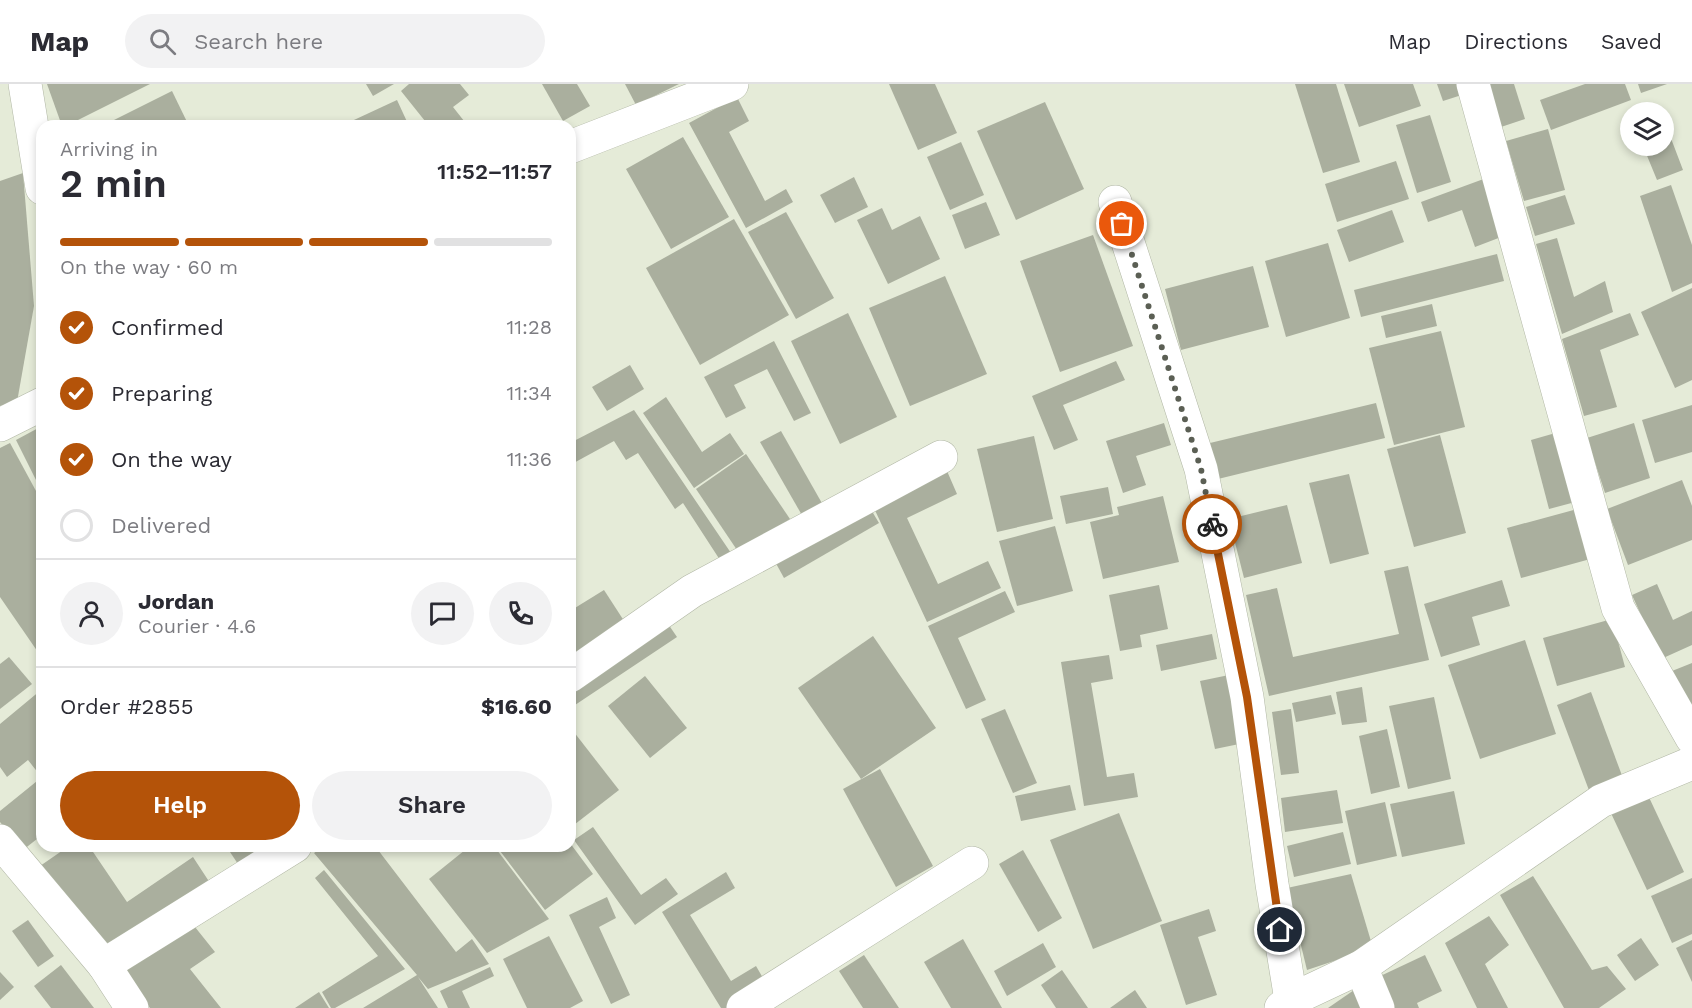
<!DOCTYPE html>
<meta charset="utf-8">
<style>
body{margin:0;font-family:"Work Sans",sans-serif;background:#f2f2f3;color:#2b2b33;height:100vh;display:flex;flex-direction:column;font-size:22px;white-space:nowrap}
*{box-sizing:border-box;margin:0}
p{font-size:20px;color:#7c7c81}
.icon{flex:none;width:33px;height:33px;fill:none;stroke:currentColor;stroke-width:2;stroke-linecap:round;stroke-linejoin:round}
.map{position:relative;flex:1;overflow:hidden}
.panel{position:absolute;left:36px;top:36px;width:540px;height:732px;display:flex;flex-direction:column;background:#fff;border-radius:18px;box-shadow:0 3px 9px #0003}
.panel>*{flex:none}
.fabs{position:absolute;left:1620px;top:18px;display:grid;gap:12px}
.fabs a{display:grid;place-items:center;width:54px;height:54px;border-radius:50%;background:#fff;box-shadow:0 3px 9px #0003;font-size:30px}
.pin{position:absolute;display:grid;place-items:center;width:51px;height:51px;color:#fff;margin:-26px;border:3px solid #fff;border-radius:50%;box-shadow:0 2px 6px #0007}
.courier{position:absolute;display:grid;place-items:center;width:60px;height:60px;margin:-30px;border:4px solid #b45309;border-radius:50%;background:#fff;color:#222;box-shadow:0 2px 8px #0007}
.headline em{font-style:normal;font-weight:600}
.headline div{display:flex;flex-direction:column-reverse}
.headline{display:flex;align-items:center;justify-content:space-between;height:102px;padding:0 24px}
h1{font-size:39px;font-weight:600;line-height:45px}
.bar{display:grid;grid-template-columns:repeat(4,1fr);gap:9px 6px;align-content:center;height:72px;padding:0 24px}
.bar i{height:8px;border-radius:4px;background:#e1e1e2}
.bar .active{background:#b45309}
.bar p{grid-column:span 4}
.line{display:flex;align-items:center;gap:15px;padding:0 24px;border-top:2px solid #e1e1e2}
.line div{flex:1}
.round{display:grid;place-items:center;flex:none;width:63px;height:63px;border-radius:32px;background:#f2f2f3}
ol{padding:0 24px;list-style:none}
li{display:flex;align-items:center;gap:18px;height:66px}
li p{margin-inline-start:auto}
li .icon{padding:6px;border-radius:50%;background:#b45309;color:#fff;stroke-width:4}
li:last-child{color:#7c7c81}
li i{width:33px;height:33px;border:3px solid #e1e1e2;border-radius:50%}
.primary-button{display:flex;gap:12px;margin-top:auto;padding:12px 24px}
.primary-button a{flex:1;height:69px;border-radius:36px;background:#b45309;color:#fff;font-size:24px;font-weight:600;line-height:69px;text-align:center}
.primary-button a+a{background:#f2f2f3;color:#2b2b33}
header{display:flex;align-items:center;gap:36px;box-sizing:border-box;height:84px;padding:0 30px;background:#fff;border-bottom:2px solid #e1e1e2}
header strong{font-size:28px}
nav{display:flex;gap:33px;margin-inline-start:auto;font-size:21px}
.search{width:420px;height:54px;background:#f2f2f3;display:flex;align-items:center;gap:15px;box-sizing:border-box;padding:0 21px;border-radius:33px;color:#7c7c81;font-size:22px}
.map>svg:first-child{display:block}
.building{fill:#aaaf9e}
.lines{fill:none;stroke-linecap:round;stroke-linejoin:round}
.street-casing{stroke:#b0b6a4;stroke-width:34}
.secondary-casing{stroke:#b0b6a4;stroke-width:34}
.street{stroke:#fff;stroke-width:33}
.secondary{stroke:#fff;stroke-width:33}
.done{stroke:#5b5f54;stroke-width:6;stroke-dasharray:0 10.8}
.route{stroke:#b45309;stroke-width:8}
</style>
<header>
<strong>Map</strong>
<div class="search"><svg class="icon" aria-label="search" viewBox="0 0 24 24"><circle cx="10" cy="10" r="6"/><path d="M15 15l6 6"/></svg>Search here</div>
<nav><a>Map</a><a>Directions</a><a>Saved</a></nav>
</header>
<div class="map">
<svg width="1692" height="924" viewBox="0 0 1692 924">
<rect width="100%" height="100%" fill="#e5ebd8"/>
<g class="building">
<polygon points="47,0 150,0 66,42 62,42"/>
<polygon points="366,0 394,0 373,12"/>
<polygon points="409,0 460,0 469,11 453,23 468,42 429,42 401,7"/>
<polygon points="542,0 577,0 590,22 563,37"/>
<polygon points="625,0 679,0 636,21"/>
<polygon points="889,0 935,0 957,49 918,66"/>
<polygon points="1295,0 1336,0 1360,78 1323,89"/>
<polygon points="1344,0 1413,0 1421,22 1359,43"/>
<polygon points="1437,0 1468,0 1471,8 1443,17"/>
<polygon points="1487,0 1514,0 1525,35 1501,43"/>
<polygon points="1585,0 1625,0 1631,16 1551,46 1540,16"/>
<polygon points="1638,0 1667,0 1641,9"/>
<polygon points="172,7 189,42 102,42"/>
<polygon points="737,13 749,37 729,48 765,117 786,105 793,118 746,144 689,39"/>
<polygon points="397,16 409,42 341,42"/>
<polygon points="1045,18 1084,105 1016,136 977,47"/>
<polygon points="1430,31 1451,98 1417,109 1396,41"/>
<polygon points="1664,36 1683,86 1657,96 1643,62 1664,62"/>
<polygon points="1548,45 1565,106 1524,117 1506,57"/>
<polygon points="683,53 729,133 671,165 626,85"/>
<polygon points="961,58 984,111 950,126 927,73"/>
<polygon points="1396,77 1409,115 1337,138 1325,100"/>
<polygon points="23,89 34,222 17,318 0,322 0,97"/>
<polygon points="854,93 868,123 835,139 820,111"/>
<polygon points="1489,93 1509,150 1475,163 1462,126 1428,138 1421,118"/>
<polygon points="1671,101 1692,161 1692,199 1672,208 1640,112"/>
<polygon points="1565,111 1575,140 1535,152 1526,123"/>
<polygon points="986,118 1000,151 965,165 952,131"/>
<polygon points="882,124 892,146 920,132 940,175 888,200 857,136"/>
<polygon points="1392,126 1404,158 1349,178 1337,146"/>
<polygon points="786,128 834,214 796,235 748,148"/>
<polygon points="734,135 789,231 700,281 646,184"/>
<polygon points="1093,151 1133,262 1060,288 1020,177"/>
<polygon points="1557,154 1574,213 1605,197 1613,228 1562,250 1536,160"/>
<polygon points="1328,159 1350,234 1286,253 1265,177"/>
<polygon points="1497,170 1504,197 1361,233 1354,206"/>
<polygon points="1253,182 1269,243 1181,266 1165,205"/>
<polygon points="945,192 987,290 910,322 869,224"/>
<polygon points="1692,204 1692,296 1675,304 1641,228"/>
<polygon points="1432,220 1437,242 1386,254 1381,232"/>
<polygon points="848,229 897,333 840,360 791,257"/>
<polygon points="1630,229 1639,251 1600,266 1617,323 1584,332 1562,255"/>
<polygon points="1441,247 1465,343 1394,361 1369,264"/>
<polygon points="774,257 811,329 794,337 767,285 734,301 746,324 726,334 704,293"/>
<polygon points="1116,277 1125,296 1063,321 1078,356 1054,366 1032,312"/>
<polygon points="630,281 644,305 607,327 592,303"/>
<polygon points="666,313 702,368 730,349 744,370 694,404 643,329"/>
<polygon points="1376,319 1385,354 1218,395 1210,359"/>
<polygon points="1692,321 1692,368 1655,379 1642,336"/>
<polygon points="634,326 731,469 720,476 683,419 675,425 638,369 626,376 614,357 570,381 570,359"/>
<polygon points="1164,339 1171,361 1136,372 1146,401 1123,409 1106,357"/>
<polygon points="1634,339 1650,394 1605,409 1587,354"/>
<polygon points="42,342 42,408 16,356"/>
<polygon points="781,347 823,421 803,433 760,358"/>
<polygon points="1559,348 1579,417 1549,425 1531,356"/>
<polygon points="1440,351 1466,449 1414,463 1387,365"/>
<polygon points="1034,352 1053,435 997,448 977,365"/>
<polygon points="10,359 42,418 42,574 0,513 0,364"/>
<polygon points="746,370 790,435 739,469 696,405"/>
<polygon points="947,387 957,410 907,434 938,500 988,477 1001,504 927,538 873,422"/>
<polygon points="1349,390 1369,470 1330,480 1309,399"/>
<polygon points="1682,396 1692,422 1692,456 1628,481 1607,425"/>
<polygon points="1108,403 1113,430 1066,440 1060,412"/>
<polygon points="1163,412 1179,478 1103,495 1090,438 1119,431 1117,423"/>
<polygon points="867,419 879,439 784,494 773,474"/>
<polygon points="1287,421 1302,479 1244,494 1229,435"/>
<polygon points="1581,424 1594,474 1521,494 1507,444"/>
<polygon points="1055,442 1073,507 1017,522 999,457"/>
<polygon points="1408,482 1429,576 1269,612 1246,511 1277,504 1293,573 1399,550 1384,487"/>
<polygon points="1502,496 1510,522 1472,533 1480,561 1441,573 1424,520"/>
<polygon points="1657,500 1673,536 1692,527 1692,561 1661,575 1632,511"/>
<polygon points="1159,501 1168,545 1140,551 1142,563 1120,567 1109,511"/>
<polygon points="604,506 628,543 570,578 570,527"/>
<polygon points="1005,507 1015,528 958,554 986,616 966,625 928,542"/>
<polygon points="664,534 677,553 575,621 570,613 570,595"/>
<polygon points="1612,535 1625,583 1557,602 1543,554"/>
<polygon points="1212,550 1217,575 1161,587 1156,561"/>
<polygon points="873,552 936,644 861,695 798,604"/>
<polygon points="1525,556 1556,650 1480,675 1448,581"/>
<polygon points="1109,571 1113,595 1091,599 1107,693 1134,689 1138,713 1084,722 1061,578"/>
<polygon points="9,573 32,600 0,625 0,580"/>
<polygon points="1692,579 1692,637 1672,587"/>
<polygon points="1229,591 1244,659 1215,665 1200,597"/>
<polygon points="645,592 687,644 650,674 608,622"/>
<polygon points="1362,603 1367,638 1342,641 1336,608"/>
<polygon points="41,606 42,688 39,690 28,676 7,693 0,683 0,640"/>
<polygon points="1591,608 1624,697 1590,709 1557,621"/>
<polygon points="1331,611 1336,630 1296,638 1292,619"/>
<polygon points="1434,613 1451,695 1408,705 1389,622"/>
<polygon points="1005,625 1037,699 1013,709 981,635"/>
<polygon points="1291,625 1299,689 1281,691 1272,628"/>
<polygon points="570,643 619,706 570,744"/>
<polygon points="1387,645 1400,703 1371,710 1359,652"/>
<polygon points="880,685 933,782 896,803 843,705"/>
<polygon points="42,693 42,751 23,766 0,738 0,727"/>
<polygon points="1070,701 1076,726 1021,737 1015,712"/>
<polygon points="1337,706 1343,739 1285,748 1281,714"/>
<polygon points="1454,707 1465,760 1402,773 1390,720"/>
<polygon points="1647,709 1684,788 1647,806 1610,727"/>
<polygon points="1385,718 1397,772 1357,781 1345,727"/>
<polygon points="1119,729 1162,837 1093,865 1050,756"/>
<polygon points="593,743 641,811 666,794 678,810 635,841 574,756"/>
<polygon points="1343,748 1351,780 1294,793 1287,762"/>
<polygon points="570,759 593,790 545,826 497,763 570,762"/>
<polygon points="69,762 89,762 127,818 193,773 210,799 128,853 100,861 40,782"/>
<polygon points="226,762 266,762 238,780"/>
<polygon points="324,762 375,762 456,868 472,855 489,880 428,905 418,893 438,924 363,924 417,891 314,769"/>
<polygon points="470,762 494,762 549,835 487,869 429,795"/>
<polygon points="1023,766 1062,834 1038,848 999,780"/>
<polygon points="324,786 405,885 335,924 331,924 322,908 378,872 315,794"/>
<polygon points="726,788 735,804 690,831 731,897 756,882 767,901 730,924 721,924 662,828"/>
<polygon points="1351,790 1373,864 1307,886 1287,804"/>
<polygon points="1533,792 1592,886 1607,882 1626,905 1599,924 1564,924 1500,811"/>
<polygon points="1692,794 1692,850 1672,859 1651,812"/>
<polygon points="607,813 616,834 599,843 630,911 611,920 569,831"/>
<polygon points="1209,825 1216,847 1198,853 1217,911 1186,921 1160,841"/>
<polygon points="1489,832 1509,861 1485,880 1508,924 1477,924 1445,859"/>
<polygon points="187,833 215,868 190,885 221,924 150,924 116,878"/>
<polygon points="28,836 54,872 38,883 12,847"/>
<polygon points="549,852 583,917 570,924 527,924 503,875"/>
<polygon points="1641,854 1659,881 1635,897 1617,871"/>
<polygon points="963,855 1002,924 951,924 924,878"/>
<polygon points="1692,856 1692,898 1676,864"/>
<polygon points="1043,859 1056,883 1007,912 994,887"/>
<polygon points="864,871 899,924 863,924 839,887"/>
<polygon points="1425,871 1442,907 1417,919 1419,924 1387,924 1374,895"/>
<polygon points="61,881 94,924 51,924 34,902"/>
<polygon points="490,883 494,892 462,907 470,924 448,924 440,907"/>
<polygon points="1062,886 1088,924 1056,924 1041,901"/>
<polygon points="0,888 14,903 0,916"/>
<polygon points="1357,904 1366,924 1328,924"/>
<polygon points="1135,906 1147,924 1110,924"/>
<polygon points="319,908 329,924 295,924"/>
</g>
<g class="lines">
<defs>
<g id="street">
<polyline points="25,0 42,104"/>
<polyline points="1473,0 1618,524 1692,654"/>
<polyline points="570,63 732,0"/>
<polyline points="1115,118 1201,385 1247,613 1272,800 1291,916"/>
<polyline points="0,341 42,320"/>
<polyline points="570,592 692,507 941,373"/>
<polyline points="104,881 295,762"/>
<polyline points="1361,883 1378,924"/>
<polyline points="743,924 972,779"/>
<polyline points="1281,924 1291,916 1361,883 1601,717 1692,679"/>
</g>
<polyline id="secondary" points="0,757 104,881 132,924"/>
</defs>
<use href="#street" class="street-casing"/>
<use href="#secondary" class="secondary-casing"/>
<use href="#street" class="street"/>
<use href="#secondary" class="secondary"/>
</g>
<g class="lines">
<polyline class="done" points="1122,140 1201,385 1212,440"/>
<polyline class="route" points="1212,440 1247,613 1280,846"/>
</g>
</svg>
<div class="fabs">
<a><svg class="icon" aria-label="layers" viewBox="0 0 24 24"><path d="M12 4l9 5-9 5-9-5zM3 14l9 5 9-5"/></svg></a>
</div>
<div class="pin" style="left:1122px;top:140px;background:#ea580c"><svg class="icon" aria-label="bag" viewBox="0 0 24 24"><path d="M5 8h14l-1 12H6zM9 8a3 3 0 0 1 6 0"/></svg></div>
<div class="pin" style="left:1280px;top:846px;background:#1f2937"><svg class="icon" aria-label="home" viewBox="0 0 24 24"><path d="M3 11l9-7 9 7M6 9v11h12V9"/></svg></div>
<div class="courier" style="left:1212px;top:440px"><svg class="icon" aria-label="bike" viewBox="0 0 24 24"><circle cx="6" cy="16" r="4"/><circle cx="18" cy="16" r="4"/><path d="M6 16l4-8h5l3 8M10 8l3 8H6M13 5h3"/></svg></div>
<section class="panel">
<div class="headline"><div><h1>2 min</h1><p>Arriving in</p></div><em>11:52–11:57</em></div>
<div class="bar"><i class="active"></i><i class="active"></i><i class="active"></i><i></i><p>On the way · 60 m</p></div>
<ol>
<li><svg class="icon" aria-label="check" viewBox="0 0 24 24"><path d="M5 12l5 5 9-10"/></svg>Confirmed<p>11:28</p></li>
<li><svg class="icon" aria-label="check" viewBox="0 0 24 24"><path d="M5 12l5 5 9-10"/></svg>Preparing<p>11:34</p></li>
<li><svg class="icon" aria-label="check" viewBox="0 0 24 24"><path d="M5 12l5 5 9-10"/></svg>On the way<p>11:36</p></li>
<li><i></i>Delivered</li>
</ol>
<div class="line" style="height:108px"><a class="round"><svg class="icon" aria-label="person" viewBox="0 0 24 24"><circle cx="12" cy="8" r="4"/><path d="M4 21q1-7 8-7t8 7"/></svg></a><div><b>Jordan</b><p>Courier · 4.6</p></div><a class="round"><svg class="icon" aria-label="chat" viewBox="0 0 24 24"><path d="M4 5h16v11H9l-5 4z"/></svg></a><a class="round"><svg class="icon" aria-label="phone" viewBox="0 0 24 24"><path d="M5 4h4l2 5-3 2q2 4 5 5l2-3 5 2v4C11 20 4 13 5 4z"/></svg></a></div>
<div class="line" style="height:78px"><div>Order #2855</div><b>$16.60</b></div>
<div class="primary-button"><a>Help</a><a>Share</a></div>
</section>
</div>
